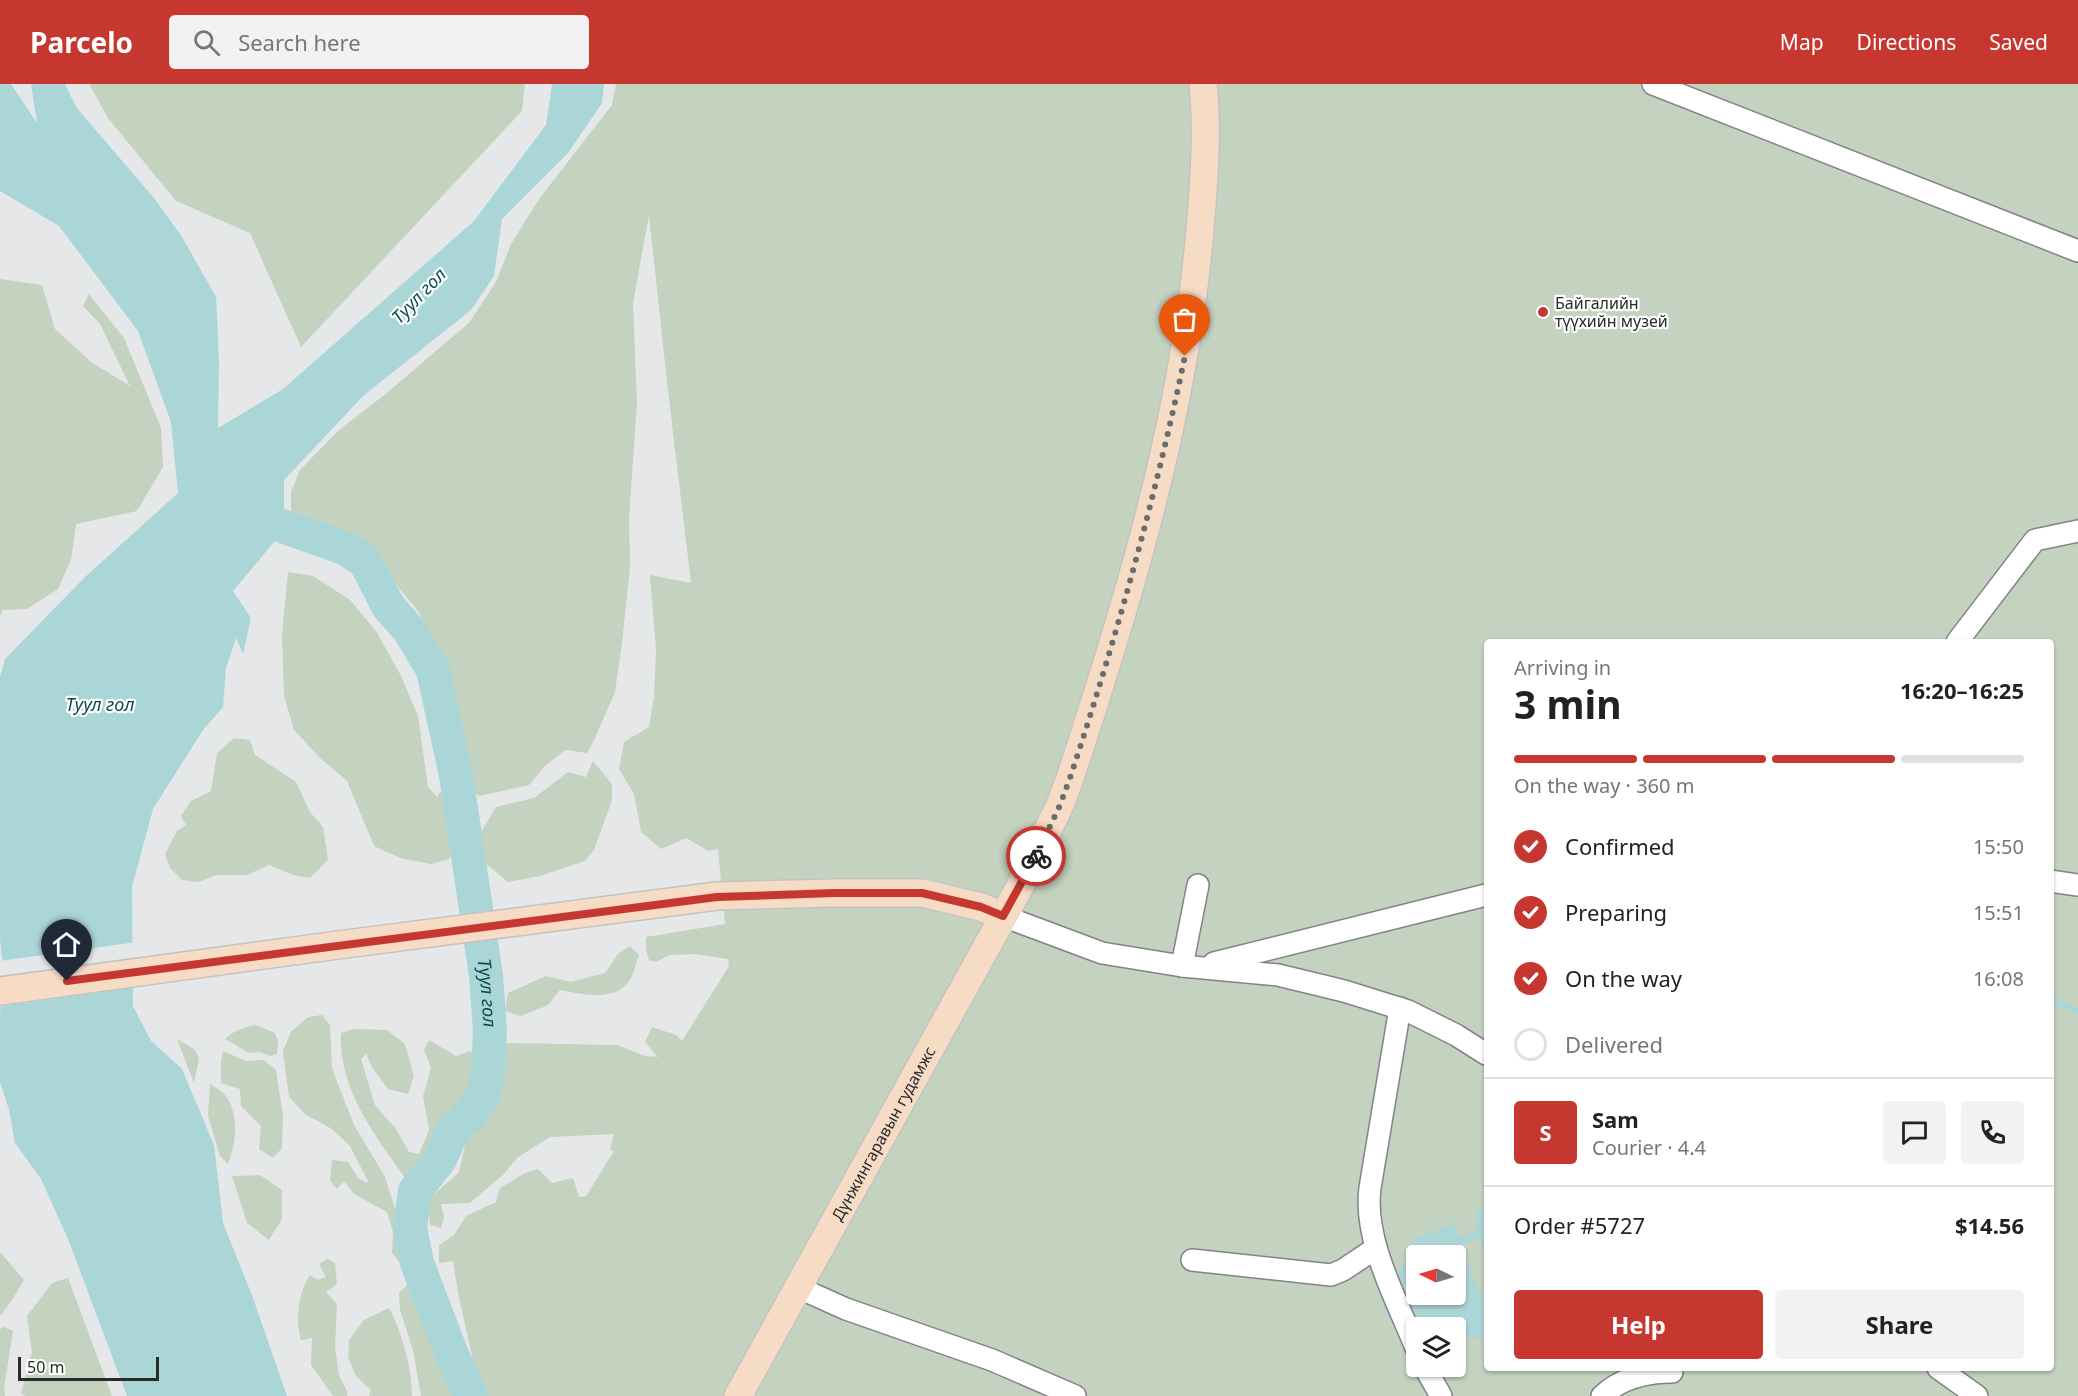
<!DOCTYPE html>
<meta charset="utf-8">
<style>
body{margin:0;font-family:"Noto Sans",sans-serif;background:#f2f2f2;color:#222;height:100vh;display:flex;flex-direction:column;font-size:22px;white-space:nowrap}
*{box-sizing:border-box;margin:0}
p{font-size:20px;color:#767676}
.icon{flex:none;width:33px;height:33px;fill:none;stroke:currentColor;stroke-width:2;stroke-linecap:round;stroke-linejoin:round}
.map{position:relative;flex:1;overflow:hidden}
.panel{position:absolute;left:1484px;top:555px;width:570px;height:732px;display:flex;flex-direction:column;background:#fff;border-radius:6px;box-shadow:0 2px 4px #0004}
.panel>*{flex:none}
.needle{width:39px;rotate:275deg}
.tools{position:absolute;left:1406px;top:1161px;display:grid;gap:12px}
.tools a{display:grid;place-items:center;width:60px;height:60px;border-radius:6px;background:#fff;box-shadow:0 2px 4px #0004;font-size:30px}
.scale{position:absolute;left:18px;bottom:15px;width:141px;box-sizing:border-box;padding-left:6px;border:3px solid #2a2a2b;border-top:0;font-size:16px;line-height:21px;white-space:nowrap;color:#2a2a2b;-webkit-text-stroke:4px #fff;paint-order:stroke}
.pin{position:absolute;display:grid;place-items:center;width:51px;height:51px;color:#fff;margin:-62px -26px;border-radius:50% 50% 50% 0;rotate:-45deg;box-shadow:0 0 6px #0007}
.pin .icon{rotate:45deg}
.courier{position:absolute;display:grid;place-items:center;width:60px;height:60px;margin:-30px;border:4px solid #c6382f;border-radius:50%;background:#fff;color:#222;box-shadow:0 2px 8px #0007}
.head em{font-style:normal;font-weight:700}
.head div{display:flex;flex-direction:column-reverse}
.head{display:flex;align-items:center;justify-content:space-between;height:102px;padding:0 30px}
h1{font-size:39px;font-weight:700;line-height:45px}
.bar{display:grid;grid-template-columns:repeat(4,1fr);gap:9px 6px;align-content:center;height:72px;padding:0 30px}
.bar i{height:8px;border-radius:4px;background:#e0e0e0}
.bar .on{background:#c6382f}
.bar p{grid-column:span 4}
.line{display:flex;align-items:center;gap:15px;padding:0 30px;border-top:2px solid #e0e0e0}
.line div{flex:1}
.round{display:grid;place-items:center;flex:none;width:63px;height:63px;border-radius:6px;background:#f2f2f2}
ol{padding:0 30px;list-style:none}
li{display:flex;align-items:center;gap:18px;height:66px}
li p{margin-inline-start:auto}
li .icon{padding:6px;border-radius:50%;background:#c6382f;color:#fff;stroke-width:4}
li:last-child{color:#767676}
li i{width:33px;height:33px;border:3px solid #e0e0e0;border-radius:50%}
.action{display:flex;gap:12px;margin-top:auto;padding:12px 30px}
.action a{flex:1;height:69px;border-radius:6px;background:#c6382f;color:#fff;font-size:24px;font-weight:700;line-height:69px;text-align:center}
.action a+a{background:#f2f2f2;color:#222}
header{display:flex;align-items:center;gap:36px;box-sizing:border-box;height:84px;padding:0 30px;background:#c6382f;color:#fff}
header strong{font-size:28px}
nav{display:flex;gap:33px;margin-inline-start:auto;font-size:21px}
.search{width:420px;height:54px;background:#f2f2f2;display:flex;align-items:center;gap:15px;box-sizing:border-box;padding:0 21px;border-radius:6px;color:#767676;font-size:22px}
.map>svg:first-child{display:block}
.green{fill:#c4d2c0;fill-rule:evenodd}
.water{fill:#abd6d8;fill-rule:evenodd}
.pier{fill:#e5e7e9}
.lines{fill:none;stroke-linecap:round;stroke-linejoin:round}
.stream{stroke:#abd6d8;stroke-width:6}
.river{stroke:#abd6d8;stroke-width:34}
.minor-casing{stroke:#818384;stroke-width:24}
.major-casing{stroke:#c3c3c4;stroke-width:30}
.minor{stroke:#fff;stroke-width:21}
.major{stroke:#f6dbc5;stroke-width:27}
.done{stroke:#6b6c6e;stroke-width:6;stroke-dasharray:0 10.8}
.route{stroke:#c6382f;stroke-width:8}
.poi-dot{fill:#c6382f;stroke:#fff;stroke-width:2}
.labels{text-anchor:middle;stroke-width:4.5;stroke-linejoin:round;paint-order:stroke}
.poi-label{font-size:16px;fill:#2a2a2b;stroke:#fff;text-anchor:start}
.street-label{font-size:16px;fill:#2a2a2b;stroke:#fff}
.water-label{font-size:18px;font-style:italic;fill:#0a4b4d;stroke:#fff}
</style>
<header>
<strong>Parcelo</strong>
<div class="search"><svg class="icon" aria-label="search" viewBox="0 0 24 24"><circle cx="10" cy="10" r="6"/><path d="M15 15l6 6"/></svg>Search here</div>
<nav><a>Map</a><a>Directions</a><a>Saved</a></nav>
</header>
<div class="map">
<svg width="2078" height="1312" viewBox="0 0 2078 1312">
<rect width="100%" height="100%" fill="#e5e7e9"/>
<g class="green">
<polygon points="89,0 525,0 522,27 301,263 250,149 176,117 108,34"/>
<path d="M616,0H2078V1312H481L458,1209L453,1177L439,1179V1161L454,1151L466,1132L496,1118L500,1104L525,1089L538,1085L552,1099L573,1094L579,1113L586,1112L614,1067L610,1066L614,1050L550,1053L518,1073L503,1091L470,1119L441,1120L444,1133L441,1144L430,1141L428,1116L459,1088L467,1053L496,1000L503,959L617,961L645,972L658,973L645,958L652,943L676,951L682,957L729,882L728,875L694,870L670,871L656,878L649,876L646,866V853L725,840L718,765L708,767L686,754L661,765L641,748L634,710L619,685L624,658L649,643L654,613L656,566L650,491L691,499L667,298L649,131L633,219L637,319L629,433L630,483L622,559L615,608L595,654L587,669L565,666L546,681L529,701L479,712L470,705L457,641L450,589L418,527L360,457L320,440L291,433V408L300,386L339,346L383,312L469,239L496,198L511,160L539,115L612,21ZM1486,558H2050V1284H1486ZM1416,1172H1455V1210H1416ZM1416,1244H1455V1282H1416Z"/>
<polygon points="0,195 42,201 55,245 91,278 130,302 100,240 83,222 89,210 124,254 161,344 163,383 137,427 76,440 71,476 58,505 27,525 3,526 0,532"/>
<polygon points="288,488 313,492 350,516 376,547 401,592 418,632 428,703 437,713 448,697 456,709 457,722 457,761 449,775 431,780 400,774 374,762 347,697 320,674 294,646 284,612 282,550"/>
<polygon points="234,654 250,656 255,671 296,698 310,728 323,743 328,776 310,794 293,791 269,781 247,791 216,791 199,798 182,796 170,784 165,770 177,747 186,741 181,732 191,717 211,707 217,669"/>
<polygon points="593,677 612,700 612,716 594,766 585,777 540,792 508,798 485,779 481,759 481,748 496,723 534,714 568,688 586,693"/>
<path d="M630,862L639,871C636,878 635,887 631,894C618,919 582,910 560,906L548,921L521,932L505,927L508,909L546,892L571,898L605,889L618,870Z"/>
<polygon points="322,931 330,941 332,983 336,995 354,1041 385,1093 408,1165 401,1180 392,1169 393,1148 387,1128 354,1110 344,1097 337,1105 330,1097 332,1076 348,1078 359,1095 369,1099 350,1062 332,1045 305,1030 289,1013 283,967 291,948 308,933"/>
<path d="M256,941L275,949L278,957L277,970L270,972L260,968L249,969L225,955C231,948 246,942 256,941Z"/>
<path d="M354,945L387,946L405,960L414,992L408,1010L388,1005L373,985L366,970L361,975L375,1021L396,1045L409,1068L419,1070L429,1046L423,1012L431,984L424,966L429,956L456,972L470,967L477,973L474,998L445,1047L418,1088L408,1098C377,1054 338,1006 341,949Z"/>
<polygon points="177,955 194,965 199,974 194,999"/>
<polygon points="223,967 246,977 264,976 276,986 283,1032 282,1064 273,1074 259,1065 261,1042 241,1022 240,1005 221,999 221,978"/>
<path d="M210,1000C215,1003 222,1007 225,1011C240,1030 236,1060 228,1080L220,1072L208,1032Z"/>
<polygon points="260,1091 282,1106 282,1135 269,1156 247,1139 232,1092"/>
<polygon points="0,1168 24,1196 10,1219 0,1232"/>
<path d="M327,1175L335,1179L337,1200L326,1208L337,1220L335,1263L339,1291L348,1309L347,1312H333L311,1281L312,1254L301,1256C295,1236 298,1209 310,1191L318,1196L326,1193L319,1180Z"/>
<polygon points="68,1194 112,1312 25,1312 21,1309 32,1268 27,1232 52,1199"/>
<polygon points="409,1199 427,1239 455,1312 421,1312 413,1266 400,1226 399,1209"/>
<path d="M389,1224C402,1248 412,1285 412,1312H369L371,1306L356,1292L348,1273L349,1256L364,1236Z"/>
<polygon points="4,1243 13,1247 4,1304 5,1312 0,1312 0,1245"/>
</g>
<g class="water">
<polygon points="0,0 11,0 37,39 31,0 65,0 76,23 154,114 182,153 216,213 219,277 218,344 283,305 474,137 546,41 552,0 604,0 602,19 568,69 502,135 494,192 471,226 363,312 284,396 284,446 233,507 251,534 243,570 236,554 226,584 223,623 203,646 153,725 132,803 133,922 151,957 182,985 214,1061 223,1139 253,1214 287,1312 127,1312 68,1155 41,1095 15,1059 9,1026 0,998 0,931 3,883 0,855 0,593 5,575 84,494 178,409 171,338 138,247 59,142 0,107"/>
<path d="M1486,1125V1171L1479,1152L1472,1157L1464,1159L1463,1163L1472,1193L1482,1212L1486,1228V1252C1477,1255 1465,1256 1455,1254V1244L1439,1243L1428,1234L1419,1237L1414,1225L1388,1234L1377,1205L1400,1196L1397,1188L1399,1185L1410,1179L1414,1167V1155L1452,1140L1456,1141L1459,1152L1467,1153L1471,1147L1477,1146L1478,1135L1474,1129ZM1416,1172H1455V1210H1416Z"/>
</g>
<polygon class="pier" points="136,858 136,902 0,922 0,877"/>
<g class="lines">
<polyline class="stream" points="2050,915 2078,927"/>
<path class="river" id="s1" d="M248,416L268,437L344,464L365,477L388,522L409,546L433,586L456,691L486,892L490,946L488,989L483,1011L468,1033L453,1046L440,1075L415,1107L410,1144L417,1179L452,1271L471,1312"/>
<defs>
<g id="minor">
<polyline points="1653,0 2078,167"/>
<polyline points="1957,558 2035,456 2078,447"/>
<polyline points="2050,797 2078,801"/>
<polyline points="1003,832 1102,869 1182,882 1278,891 1344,907 1408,927 1456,951 1486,970"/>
<polyline points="1214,879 1486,811"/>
<polyline points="1182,882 1198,801"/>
<path d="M1400,924L1370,1104C1363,1156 1397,1216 1416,1264"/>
<polyline points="1192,1176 1331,1191 1343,1186 1376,1164"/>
<polyline points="797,1203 846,1225 992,1276 1075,1312"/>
<polyline points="1424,1282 1441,1312"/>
<polyline points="1938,1284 1977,1312"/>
<path d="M1602,1312C1621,1294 1647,1288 1672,1288"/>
</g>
<g id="major">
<polyline points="0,907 338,861 717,812 834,809 922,809 981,823 1003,832"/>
<path id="s2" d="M738,1312L1023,797L1060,721L1070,694C1129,516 1184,333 1200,146C1204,98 1208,48 1203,0"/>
</g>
</defs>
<use href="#minor" class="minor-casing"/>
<use href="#major" class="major-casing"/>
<use href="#minor" class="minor"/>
<use href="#major" class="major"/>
</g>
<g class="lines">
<path class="done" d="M1036,772L1060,721L1070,694C1116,555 1155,415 1185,272"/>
<polyline class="route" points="67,897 717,813 834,809 922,809 981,823 1003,832 1036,772"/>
</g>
<circle class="poi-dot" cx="1543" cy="228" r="6"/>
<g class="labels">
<g class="poi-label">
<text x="1555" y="225">Байгалийн<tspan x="1555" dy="18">түүхийн музей</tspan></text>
</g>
<g class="street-label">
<text dy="6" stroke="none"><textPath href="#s2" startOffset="300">Дүнжингаравын гудамжс</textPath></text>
</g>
<g class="water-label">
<text transform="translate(419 212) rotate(-46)" y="6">Туул гол</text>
<text x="100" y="627">Туул гол</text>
<text dy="6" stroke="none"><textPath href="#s1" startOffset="591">Туул гол</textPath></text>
</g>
</g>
</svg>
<div class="tools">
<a><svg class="needle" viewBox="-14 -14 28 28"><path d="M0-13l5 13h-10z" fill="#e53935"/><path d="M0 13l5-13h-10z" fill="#767676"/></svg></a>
<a><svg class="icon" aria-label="layers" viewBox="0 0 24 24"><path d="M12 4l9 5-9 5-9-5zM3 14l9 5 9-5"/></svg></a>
</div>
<div class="scale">50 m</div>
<div class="pin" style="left:1185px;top:272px;background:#ea580c"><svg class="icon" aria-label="bag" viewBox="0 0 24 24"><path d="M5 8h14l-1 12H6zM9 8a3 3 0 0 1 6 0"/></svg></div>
<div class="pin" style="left:67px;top:897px;background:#1f2937"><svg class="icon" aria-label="home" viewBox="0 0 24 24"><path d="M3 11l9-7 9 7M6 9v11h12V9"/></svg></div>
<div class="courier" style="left:1036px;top:772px"><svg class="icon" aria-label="bike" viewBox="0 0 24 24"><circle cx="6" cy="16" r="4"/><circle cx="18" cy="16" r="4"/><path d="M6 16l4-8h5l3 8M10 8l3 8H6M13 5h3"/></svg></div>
<section class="panel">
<div class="head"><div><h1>3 min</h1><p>Arriving in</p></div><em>16:20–16:25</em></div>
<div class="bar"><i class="on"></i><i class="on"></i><i class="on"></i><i></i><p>On the way · 360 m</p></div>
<ol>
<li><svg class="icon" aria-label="check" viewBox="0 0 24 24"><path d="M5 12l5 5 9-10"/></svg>Confirmed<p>15:50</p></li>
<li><svg class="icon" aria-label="check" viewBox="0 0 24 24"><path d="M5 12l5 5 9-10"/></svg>Preparing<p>15:51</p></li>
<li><svg class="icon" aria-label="check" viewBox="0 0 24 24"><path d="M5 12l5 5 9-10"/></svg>On the way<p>16:08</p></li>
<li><i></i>Delivered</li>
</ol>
<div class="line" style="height:108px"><b class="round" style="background:#c6382f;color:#fff">S</b><div><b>Sam</b><p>Courier · 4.4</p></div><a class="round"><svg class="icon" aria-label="chat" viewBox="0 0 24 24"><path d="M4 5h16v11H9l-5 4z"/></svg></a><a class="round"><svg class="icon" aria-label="phone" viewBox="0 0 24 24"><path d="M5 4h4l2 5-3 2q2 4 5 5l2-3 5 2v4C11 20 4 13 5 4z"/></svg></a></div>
<div class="line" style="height:78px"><div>Order #5727</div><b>$14.56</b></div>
<div class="action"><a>Help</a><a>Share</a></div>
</section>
</div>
